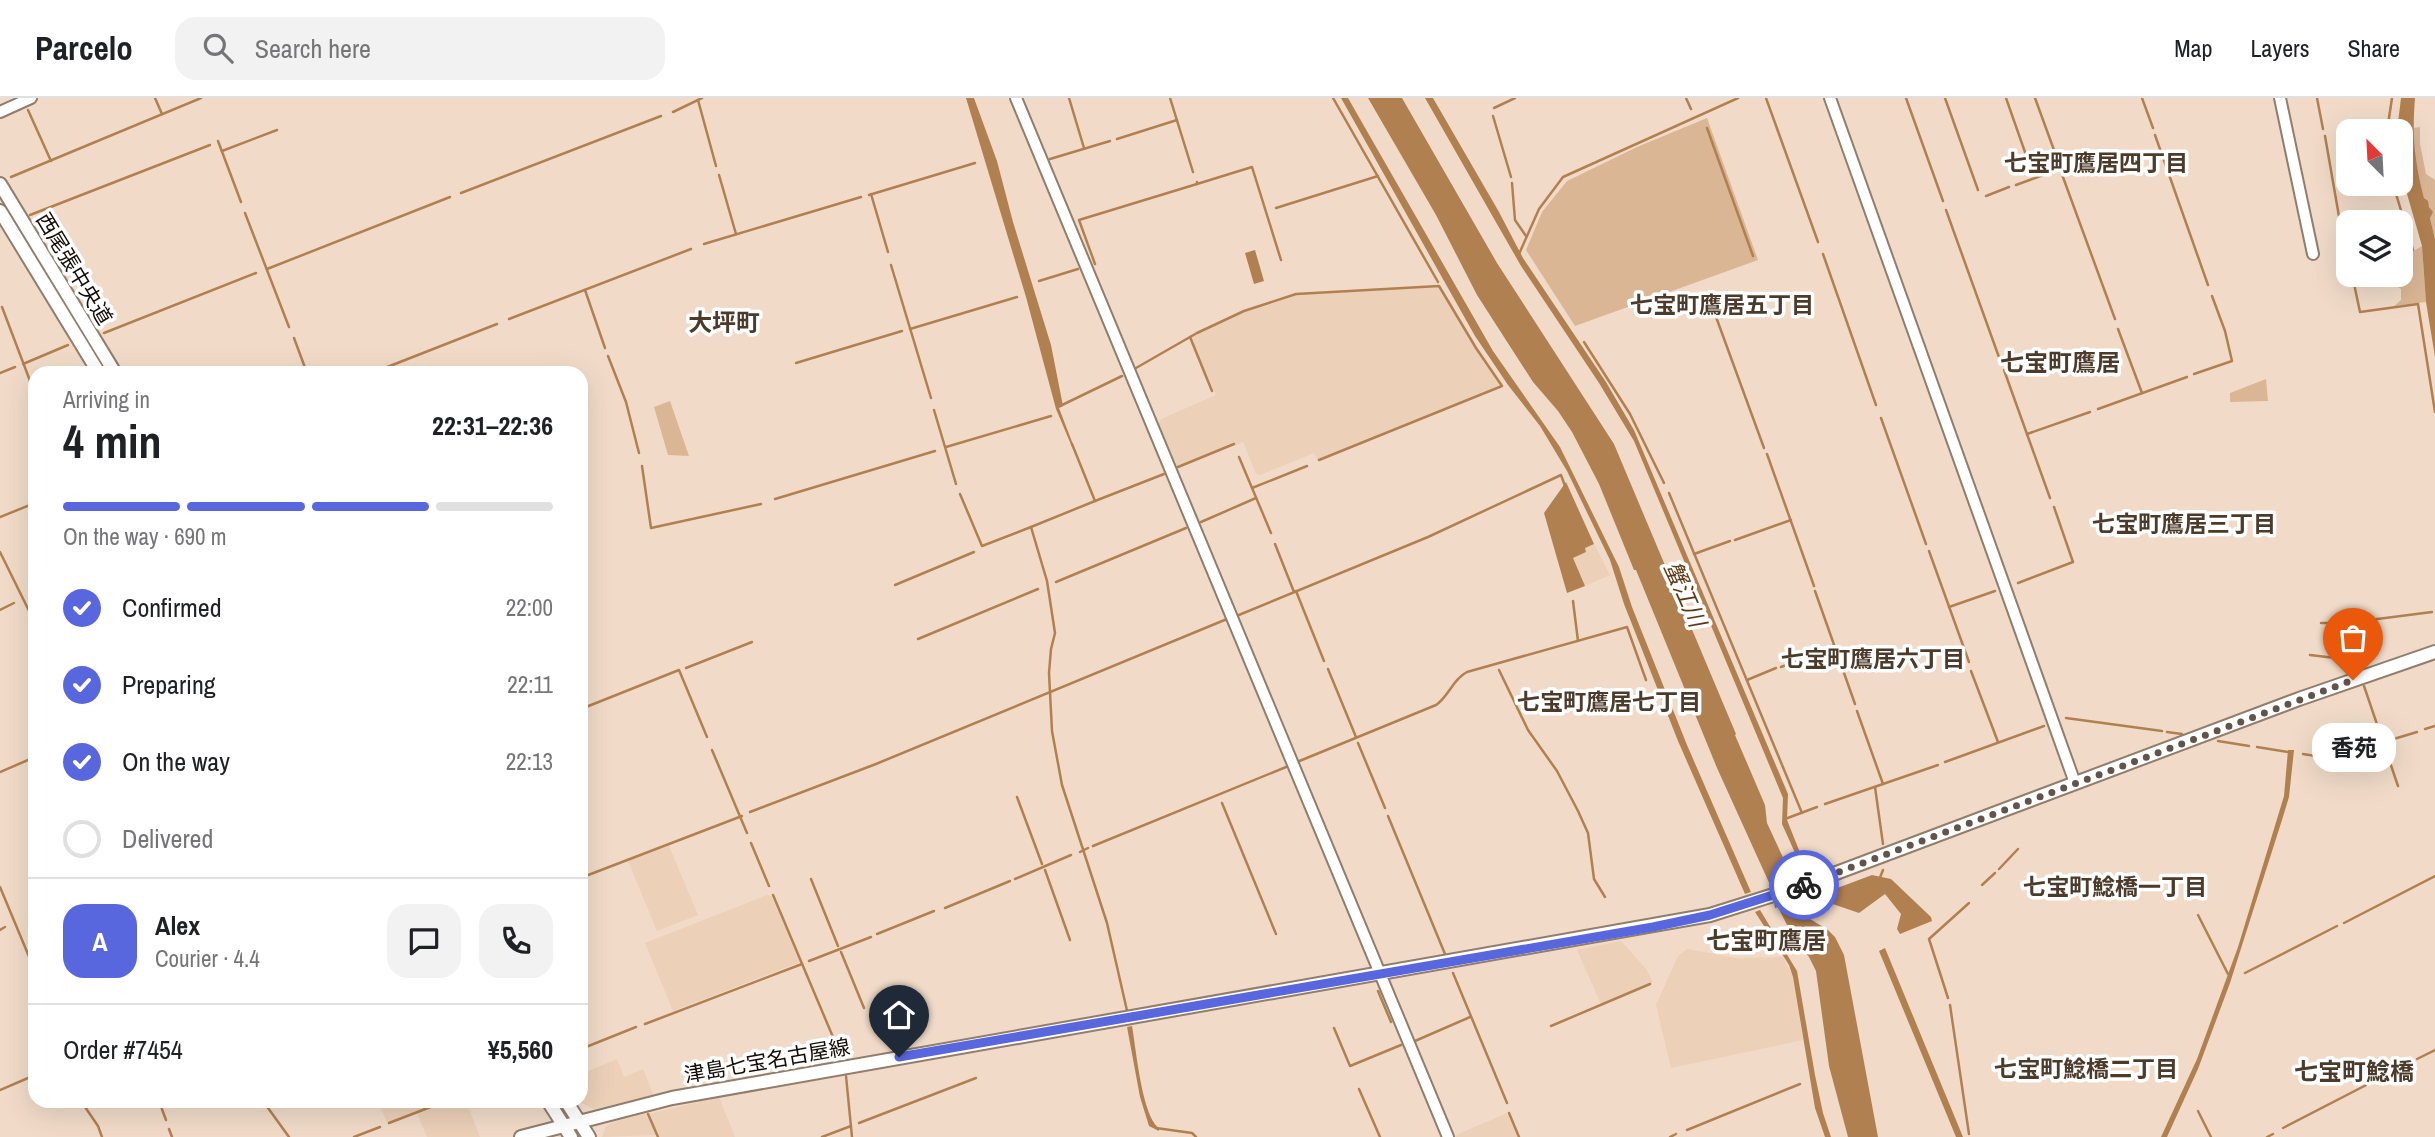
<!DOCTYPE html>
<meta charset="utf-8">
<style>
body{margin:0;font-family:"Archivo Narrow","Noto Sans JP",sans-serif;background:#f2f2f2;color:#202124;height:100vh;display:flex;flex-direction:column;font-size:26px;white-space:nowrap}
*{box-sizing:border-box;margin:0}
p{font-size:23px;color:#757577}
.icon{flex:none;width:38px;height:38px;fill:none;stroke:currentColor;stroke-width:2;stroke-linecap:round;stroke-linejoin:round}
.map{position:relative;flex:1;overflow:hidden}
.sheet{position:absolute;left:28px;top:268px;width:560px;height:742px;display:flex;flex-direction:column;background:#fff;border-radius:21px;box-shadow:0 7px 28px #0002}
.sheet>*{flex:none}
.needle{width:46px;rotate:336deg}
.buttons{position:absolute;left:2336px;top:21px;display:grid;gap:14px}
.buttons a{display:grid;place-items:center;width:77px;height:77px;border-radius:14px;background:#fff;box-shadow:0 7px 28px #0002;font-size:35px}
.pin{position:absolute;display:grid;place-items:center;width:60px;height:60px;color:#fff;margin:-72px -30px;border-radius:50% 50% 50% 0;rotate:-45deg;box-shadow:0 0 7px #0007}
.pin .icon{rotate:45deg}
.courier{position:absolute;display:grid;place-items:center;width:70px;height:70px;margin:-35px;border:5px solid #5967de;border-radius:50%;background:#fff;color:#222;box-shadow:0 2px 9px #0007}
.bubble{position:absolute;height:49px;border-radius:21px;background:#fff;box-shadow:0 7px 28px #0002;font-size:23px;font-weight:700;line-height:49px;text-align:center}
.overview em{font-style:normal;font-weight:700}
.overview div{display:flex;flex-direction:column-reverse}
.overview{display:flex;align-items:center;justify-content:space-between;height:119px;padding:0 35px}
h1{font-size:46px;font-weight:700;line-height:52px}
.bar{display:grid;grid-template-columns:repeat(4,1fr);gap:10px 7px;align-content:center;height:84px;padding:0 35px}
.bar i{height:9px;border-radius:5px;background:#e0e0e0}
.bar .active{background:#5967de}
.bar p{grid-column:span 4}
.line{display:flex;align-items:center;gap:18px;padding:0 35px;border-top:2px solid #e0e0e0}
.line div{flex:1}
.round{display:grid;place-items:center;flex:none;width:74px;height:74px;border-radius:21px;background:#f2f2f2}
ol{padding:0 35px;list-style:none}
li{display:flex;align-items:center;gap:21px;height:77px}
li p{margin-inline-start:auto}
li .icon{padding:7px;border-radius:50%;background:#5967de;color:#fff;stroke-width:4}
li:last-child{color:#757577}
li i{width:38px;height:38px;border:4px solid #e0e0e0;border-radius:50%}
header{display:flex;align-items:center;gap:42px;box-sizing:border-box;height:98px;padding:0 35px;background:#fff;border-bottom:2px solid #e0e0e0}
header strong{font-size:33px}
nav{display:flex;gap:38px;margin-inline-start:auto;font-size:24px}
.search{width:490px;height:63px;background:#f2f2f2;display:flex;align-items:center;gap:18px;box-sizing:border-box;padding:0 24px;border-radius:21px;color:#757577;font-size:26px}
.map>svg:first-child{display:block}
.built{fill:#ecd0b8}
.green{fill:#dab695}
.water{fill:#b18051}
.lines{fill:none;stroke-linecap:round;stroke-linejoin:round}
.stream{stroke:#b18051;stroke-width:2.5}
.minor-casing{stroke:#907d6b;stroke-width:14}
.major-casing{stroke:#907d6b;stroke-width:16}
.minor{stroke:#fff;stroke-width:10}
.major{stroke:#fff;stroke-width:12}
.done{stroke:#61544a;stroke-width:7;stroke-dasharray:0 12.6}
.route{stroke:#5967de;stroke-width:9}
.labels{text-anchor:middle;stroke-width:7;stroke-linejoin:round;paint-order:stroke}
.street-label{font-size:21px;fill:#130c06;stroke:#fff}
.neighbourhood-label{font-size:23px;font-weight:bold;fill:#4c3b2b;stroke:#fff}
.water-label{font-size:23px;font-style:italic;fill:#5b3813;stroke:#fff}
.quarter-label{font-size:24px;font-weight:bold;fill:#4c3b2b;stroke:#fff}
</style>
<header>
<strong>Parcelo</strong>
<div class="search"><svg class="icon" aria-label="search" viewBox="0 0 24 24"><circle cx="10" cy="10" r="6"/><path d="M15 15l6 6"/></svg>Search here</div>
<nav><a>Map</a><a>Layers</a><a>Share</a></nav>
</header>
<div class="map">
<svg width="2435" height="1039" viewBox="0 0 2435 1039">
<rect width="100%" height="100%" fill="#f1dbc8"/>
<g class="built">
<polygon points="1439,189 1476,251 1500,287 1317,362 1314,355 1260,377 1256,376 1243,344 1235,348 1234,346 1176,369 1158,326 1161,321 1216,297 1190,239 1245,214 1302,195"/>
<polygon points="1594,446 1610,477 1585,488 1572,460 1586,454 1584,450"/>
<polygon points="669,748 698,817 657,833 628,763"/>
<polygon points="767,797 771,798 800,864 673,913 645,845"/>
<polygon points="1621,843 1647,872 1653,885 1601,906 1577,852"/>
<polygon points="1687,851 1737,860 1783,859 1793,879 1803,942 1671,970 1656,907 1678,858"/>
<polygon points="617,961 624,979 643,971 654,998 596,1012 581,1005 581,976"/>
<polygon points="719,999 735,1039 659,1039 649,1016"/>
<polygon points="378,1003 466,1003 480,1039 427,1039 416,1013 387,1025"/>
<polygon points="1507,1015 1518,1039 1455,1039 1458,1036"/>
<polygon points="646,1016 656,1037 602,1039 606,1028 619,1022"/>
</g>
<g class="green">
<polygon points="1707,20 1758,162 1575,228 1526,152 1542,114 1567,83 1637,49"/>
<polygon points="2420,29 2420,46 2426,76 2435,82 2435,141 2430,120 2431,112 2424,100 2414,57 2413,30"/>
<polygon points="2408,148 2410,155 2422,148 2426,204 2394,208 2401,202 2401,191 2388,183 2385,177 2401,177 2401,150"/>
<polygon points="2266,281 2268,303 2230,304 2230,295"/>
<polygon points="670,303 689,358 668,357 654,309"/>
</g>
<g class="water">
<polygon points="966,0 974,0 997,63 1013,124 1051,247 1063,308 1059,310 1074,349 1072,349 1056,311 1026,199"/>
<polygon points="1341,0 1348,0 1493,253 1560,349 1619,469 1632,509 1687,647 1751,794 1745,796 1678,643 1624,506 1610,462 1567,373 1540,328 1508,287 1475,238"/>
<polygon points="1368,0 1402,0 1497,165 1614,346 1736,636 1735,637 1765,707 1767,725 1793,781 1793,793 1802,816 1828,832 1835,839 1844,857 1878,1039 1848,1039 1829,968 1816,873 1809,859 1791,835 1778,809 1775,810 1771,789 1717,670 1636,472 1634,472 1599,386 1572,334 1558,313 1533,284 1477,197 1436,117"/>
<polygon points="1425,0 1433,0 1499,114 1523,160 1606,284 1634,332 1788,696 1787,722 1803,762 1814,774 1805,777 1782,726 1783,700 1634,343 1599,285 1521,168"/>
<path d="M2401,0H2415C2412,40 2414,60 2424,100L2428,103L2429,109L2433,114L2430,120L2435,141V259L2426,204L2422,148L2401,75V33H2397Z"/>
<polygon points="1255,152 1264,183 1254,186 1245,155"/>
<polygon points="1566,384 1594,446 1585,450 1586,454 1573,460 1585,488 1567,495 1544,415"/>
<polygon points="2288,652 2294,652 2289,699 2282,722 2230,885 2198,971 2167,1039 2161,1039 2197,961 2238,849 2284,698"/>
<polygon points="1872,777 1891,781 1931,819 1932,823 1900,836 1897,831 1901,816 1885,796 1859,815 1815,800 1810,794 1815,792 1824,795"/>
<polygon points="1760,812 1797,873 1815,977 1823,1015 1831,1039 1825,1039 1815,1010 1793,879 1789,867 1755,814"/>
<polygon points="1885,850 1963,1039 1956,1039 1879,853"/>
<path d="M1132,928C1136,950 1142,1018 1159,1030V1033L1149,1028L1140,999L1127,929Z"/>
</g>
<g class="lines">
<g class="stream">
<polyline points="155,0 162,16"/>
<polyline points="1069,0 1084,50"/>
<polyline points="1170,0 1193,74"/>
<polyline points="1333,0 1438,184"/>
<polyline points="1686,0 1691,11"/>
<polyline points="1766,0 1818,144"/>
<polyline points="1906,0 1943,103"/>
<polyline points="1945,0 1978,92"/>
<polyline points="2006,0 2032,74"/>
<polyline points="2035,0 2058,63"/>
<polyline points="2142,0 2153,30"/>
<polyline points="2317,0 2323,31"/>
<polyline points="698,2 716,68"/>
<polyline points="1494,10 1515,0"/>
<polyline points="28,12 51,63"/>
<polyline points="673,14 702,0"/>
<polyline points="1493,18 1511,79"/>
<polyline points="1707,30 1753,158"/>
<polyline points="2387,33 2392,0"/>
<polyline points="2155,37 2208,187"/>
<polyline points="2325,38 2348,170"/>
<polyline points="1117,41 1177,22"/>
<polyline points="218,43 241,104"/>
<polyline points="222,53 277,32"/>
<polyline points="1050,61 1110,43"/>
<polyline points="719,77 736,136"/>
<polyline points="11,79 201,0"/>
<polyline points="1512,85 1515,122 1526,138"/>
<polyline points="1197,86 1252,69 1281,162"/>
<polyline points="2393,86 2413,152"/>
<polyline points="2016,87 2060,71 2115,221"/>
<polyline points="461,95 661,18"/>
<polyline points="871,96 888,154"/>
<polyline points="869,97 975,65"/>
<polyline points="1986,98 2009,89"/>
<polyline points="1276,110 1378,78"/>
<polyline points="1946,112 2000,262"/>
<polyline points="245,115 289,229"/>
<polyline points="30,117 210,47"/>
<polyline points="704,146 861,99"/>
<polyline points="1519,156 1539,111 1563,79 1738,0"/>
<polyline points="1823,156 1876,307"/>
<polyline points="1095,166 1079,122 1197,86 1197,84"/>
<polyline points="891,167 931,300"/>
<polyline points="267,171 450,99"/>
<polyline points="2353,181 2360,214 2418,206 2435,314"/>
<polyline points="1039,183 1078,171"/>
<polyline points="585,192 605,250"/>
<polyline points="1708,197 1764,350"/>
<polyline points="2,209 35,296"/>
<polyline points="509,221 691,151"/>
<polyline points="910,231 1017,199"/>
<polyline points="2118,231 2142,295"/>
<polyline points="104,235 256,175"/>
<polyline points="1190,239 1212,293"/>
<polyline points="294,240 307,275"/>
<polyline points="1584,244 1630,316 1664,385"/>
<polyline points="608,258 626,304 639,355"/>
<polyline points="796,265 902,233"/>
<polyline points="23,266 68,247"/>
<polyline points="1136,270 1197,235 1244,213 1296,196 1439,188 1476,250 1502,288 1319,362"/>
<polyline points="2004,272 2050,400"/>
<polyline points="0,275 15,269"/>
<polyline points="372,275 497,226"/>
<polyline points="2194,276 2232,263 2225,233 2212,198"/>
<polyline points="1060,308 1122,278"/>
<polyline points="2098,311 2187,279"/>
<polyline points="934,312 956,386"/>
<polyline points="1881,320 1926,446"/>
<polyline points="2027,336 2090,314"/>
<polyline points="1072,346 1095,403 1031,429 1047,483 1055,535 1051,551 1049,575 1052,633 1062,687 1107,825 1128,917"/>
<polyline points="946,349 1051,318"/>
<polyline points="1767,356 1814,488"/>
<polyline points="1239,359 1271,435"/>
<polyline points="642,368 651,430 761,406"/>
<polyline points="1178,369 1234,346"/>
<polyline points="1252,390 1307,368"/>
<polyline points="1669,395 1802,715"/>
<polyline points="960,396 982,448 1031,429"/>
<polyline points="775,401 935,353"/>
<polyline points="1095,403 1164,376"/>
<polyline points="0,419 35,405"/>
<polyline points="1201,424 1256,400"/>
<polyline points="1735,442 1791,422"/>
<polyline points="1275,446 1294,494"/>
<polyline points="1929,453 1969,564"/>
<polyline points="0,454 35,525"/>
<polyline points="1694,456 1730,443"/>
<polyline points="1056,484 1186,430"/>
<polyline points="2018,485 2073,464 2054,409"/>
<polyline points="895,487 974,454"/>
<polyline points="1296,493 1324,563"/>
<polyline points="1815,493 1855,606"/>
<polyline points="1573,503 1578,543"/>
<polyline points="1949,509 1995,493"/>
<polyline points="0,512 14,505"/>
<polyline points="1234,519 1428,439 1561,377 1565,388"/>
<polyline points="2321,525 2346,525 2432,514"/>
<polyline points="918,541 1038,491"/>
<polyline points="2310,557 2344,561 2348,574"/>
<polyline points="1781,569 1835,549"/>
<polyline points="686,570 752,544"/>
<polyline points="1328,571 1356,639"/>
<polyline points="1499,572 1528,632 1557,673 1578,713 1588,735 1594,781 1605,799"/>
<polyline points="1971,573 1998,644"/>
<polyline points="1747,582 1776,570"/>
<polyline points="2364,588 2398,688"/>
<polyline points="581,611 679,572 707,639"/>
<polyline points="1857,613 1883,686"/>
<polyline points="2066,620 2162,633"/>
<polyline points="2425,631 2435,628"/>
<polyline points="2167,634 2182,636"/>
<polyline points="2218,643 2249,648"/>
<polyline points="1358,645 1385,710"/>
<polyline points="2257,649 2288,654"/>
<polyline points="712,652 747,735"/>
<polyline points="2347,655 2417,634"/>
<polyline points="2303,656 2328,660 2339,657"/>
<path d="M1297,664L1436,607C1449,598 1453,581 1467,574L1627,529L1646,582"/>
<polyline points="1945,664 2044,628"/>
<polyline points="0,674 35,659"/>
<polyline points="1875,689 1883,746"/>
<polyline points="1017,699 1042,766"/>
<polyline points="1222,705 1276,836"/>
<polyline points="1825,706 1938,667"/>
<polyline points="750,714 876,666 1227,521"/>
<polyline points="1388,718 1445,856"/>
<polyline points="1785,721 1817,709"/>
<polyline points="751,745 769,788"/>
<polyline points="1093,748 1291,667"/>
<polyline points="1080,754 1088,750"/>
<polyline points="1999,771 2018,751"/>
<polyline points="1045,772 1070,842"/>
<polyline points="583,779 742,718"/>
<polyline points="811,781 838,848"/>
<polyline points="1015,781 1071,757"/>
<polyline points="1879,782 1883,772"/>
<polyline points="1982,787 1995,775"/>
<polyline points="0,789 35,873"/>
<polyline points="773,797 841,958"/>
<polyline points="945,810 1010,783"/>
<polyline points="2198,817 2228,876"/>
<polyline points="2344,825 2435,778"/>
<polyline points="0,832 5,829"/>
<polyline points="877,836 934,813"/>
<polyline points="841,854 864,910"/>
<polyline points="809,863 871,839"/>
<polyline points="1453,875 1507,1005"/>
<polyline points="2245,875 2337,828"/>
<polyline points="1378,893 1391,924"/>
<polyline points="1948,900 1929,841 1969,805"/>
<polyline points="1950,907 1969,1036"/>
<polyline points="645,926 802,866"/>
<polyline points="1551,928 1650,886"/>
<polyline points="1334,930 1350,968 1401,947"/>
<polyline points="1415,943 1470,919"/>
<polyline points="581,951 636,929"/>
<polyline points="2417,961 2435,952"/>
<polyline points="846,978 852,1039"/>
<polyline points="1359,991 1380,1039"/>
<polyline points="0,992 35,977"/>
<polyline points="81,1003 98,1028 102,1039"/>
<polyline points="159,1003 166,1022"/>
<polyline points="263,1003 289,1039"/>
<polyline points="2198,1013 2211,1039"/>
<polyline points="1509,1015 1519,1039"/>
<polyline points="648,1016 658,1039"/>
<polyline points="389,1025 446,1003"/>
<polyline points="859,1025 976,980"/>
<polyline points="1156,1030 1192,1035 1196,1039"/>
<polyline points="2283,1030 2407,966"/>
<polyline points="169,1031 172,1039"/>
<polyline points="1687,1032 1800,986"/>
<polyline points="354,1039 380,1029"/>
<polyline points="822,1039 851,1028"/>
<polyline points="1670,1039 1676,1036"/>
<polyline points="2267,1039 2273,1036"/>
</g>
<defs>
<g id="minor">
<polyline points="1016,0 1448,1039"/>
<polyline points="1830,0 2075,685"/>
<polyline points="2280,0 2313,156"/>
<polyline points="0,14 31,0"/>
</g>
<g id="major">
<polyline points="0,86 115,275"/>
<polyline points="0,113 99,275"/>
<polyline points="548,1003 571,1039"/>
<polyline points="566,1003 589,1039"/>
<polyline points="521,1039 672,1000 1710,817 1799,789 2299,601 2435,554"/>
</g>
</defs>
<use href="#minor" class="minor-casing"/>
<use href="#major" class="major-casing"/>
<use href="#minor" class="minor"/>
<use href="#major" class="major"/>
</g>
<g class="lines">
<polyline class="done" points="1804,787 2353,582"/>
<polyline class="route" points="899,959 1653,829 1710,817 1804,787"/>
</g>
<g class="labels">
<g class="street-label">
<text transform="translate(74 171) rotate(59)" y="7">西尾張中央道</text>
<text transform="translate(767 963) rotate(-10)" y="7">津島七宝名古屋線</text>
</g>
<g class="neighbourhood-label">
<text x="2096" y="73">七宝町鷹居四丁目</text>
<text x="1722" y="215">七宝町鷹居五丁目</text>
<text x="2184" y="434">七宝町鷹居三丁目</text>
<text x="1873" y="569">七宝町鷹居六丁目</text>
<text x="1609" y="612">七宝町鷹居七丁目</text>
<text x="2115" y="797">七宝町鯰橋一丁目</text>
<text x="2086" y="979">七宝町鯰橋二丁目</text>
</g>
<g class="water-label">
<text transform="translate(1685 496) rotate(66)" y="8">蟹江川</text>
</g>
<g class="quarter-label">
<text x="724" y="233">大坪町</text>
<text x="2060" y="273">七宝町鷹居</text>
<text x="1766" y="851">七宝町鷹居</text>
<text x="2354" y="982">七宝町鯰橋</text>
</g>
</g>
</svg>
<div class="buttons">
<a><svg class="needle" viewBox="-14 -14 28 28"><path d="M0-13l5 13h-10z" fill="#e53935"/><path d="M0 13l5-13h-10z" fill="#757577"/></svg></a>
<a><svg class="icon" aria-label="layers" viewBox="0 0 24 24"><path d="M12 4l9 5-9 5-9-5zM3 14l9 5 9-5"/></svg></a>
</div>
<div class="pin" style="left:2353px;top:582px;background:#ea580c"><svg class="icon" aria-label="bag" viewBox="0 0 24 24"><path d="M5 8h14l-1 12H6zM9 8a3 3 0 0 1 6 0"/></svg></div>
<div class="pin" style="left:899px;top:959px;background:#1f2937"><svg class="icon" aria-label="home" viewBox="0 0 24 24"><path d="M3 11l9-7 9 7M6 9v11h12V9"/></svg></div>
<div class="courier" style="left:1804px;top:787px"><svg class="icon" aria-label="bike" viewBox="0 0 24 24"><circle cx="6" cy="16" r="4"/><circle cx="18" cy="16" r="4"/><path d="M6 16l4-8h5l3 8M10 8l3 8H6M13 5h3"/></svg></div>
<div class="bubble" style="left:2312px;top:625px;width:84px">香苑</div>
<section class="sheet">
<div class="overview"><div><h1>4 min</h1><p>Arriving in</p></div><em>22:31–22:36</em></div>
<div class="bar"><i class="active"></i><i class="active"></i><i class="active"></i><i></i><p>On the way · 690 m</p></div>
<ol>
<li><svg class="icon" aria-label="check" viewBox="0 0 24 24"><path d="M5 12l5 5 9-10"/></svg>Confirmed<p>22:00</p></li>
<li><svg class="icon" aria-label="check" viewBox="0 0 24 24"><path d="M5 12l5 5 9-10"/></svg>Preparing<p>22:11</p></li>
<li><svg class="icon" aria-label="check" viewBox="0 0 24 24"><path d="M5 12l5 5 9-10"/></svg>On the way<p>22:13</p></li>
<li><i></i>Delivered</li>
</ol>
<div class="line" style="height:126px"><b class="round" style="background:#5967de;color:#fff">A</b><div><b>Alex</b><p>Courier · 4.4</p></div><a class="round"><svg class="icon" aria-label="chat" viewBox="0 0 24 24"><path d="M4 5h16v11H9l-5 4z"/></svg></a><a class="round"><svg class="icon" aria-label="phone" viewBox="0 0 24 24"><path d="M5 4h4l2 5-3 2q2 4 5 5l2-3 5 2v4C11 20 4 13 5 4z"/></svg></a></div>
<div class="line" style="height:91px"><div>Order #7454</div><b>¥5,560</b></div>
</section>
</div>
